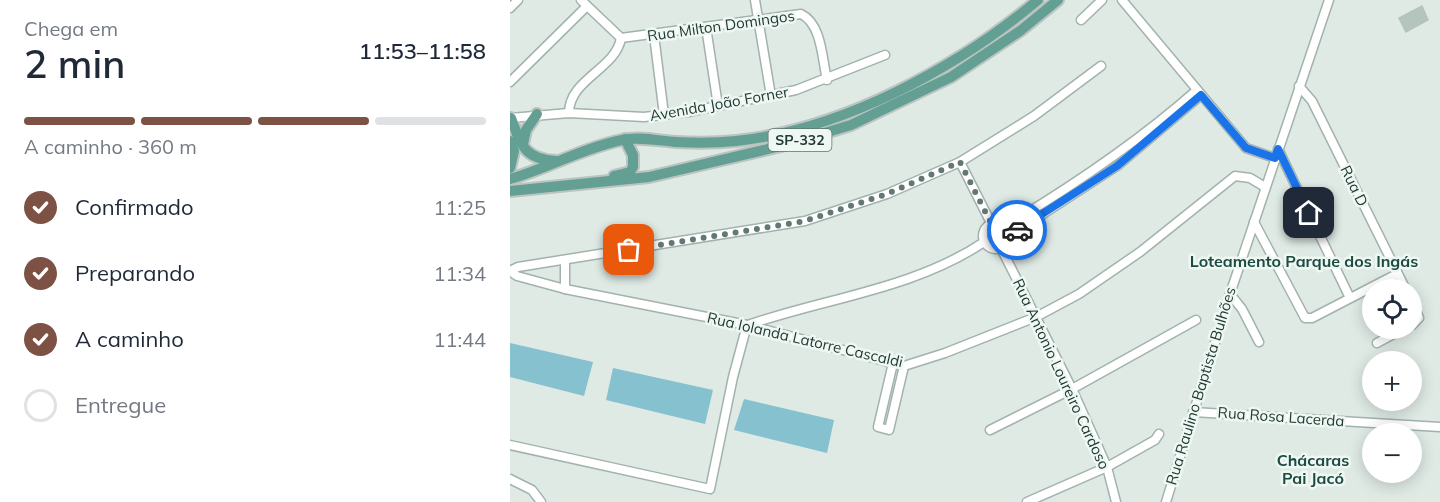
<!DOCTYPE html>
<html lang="pt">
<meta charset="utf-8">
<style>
body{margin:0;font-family:Mulish,sans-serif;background:#f6f6f7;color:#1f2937;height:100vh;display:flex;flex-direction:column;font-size:22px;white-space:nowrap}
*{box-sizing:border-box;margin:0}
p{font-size:20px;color:#747a83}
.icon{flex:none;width:33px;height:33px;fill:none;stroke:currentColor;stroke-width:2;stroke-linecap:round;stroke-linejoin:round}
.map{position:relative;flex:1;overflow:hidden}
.drawer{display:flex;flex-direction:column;background:#fff;width:510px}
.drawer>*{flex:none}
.buttons{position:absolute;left:852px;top:279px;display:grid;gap:12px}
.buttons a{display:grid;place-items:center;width:60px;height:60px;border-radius:50%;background:#fff;box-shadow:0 3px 15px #0003;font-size:30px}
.pin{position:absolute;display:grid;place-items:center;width:51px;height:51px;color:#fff;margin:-26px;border-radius:12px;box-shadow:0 3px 9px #0006}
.courier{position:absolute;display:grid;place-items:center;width:60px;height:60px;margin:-30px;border:4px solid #1a73e8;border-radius:50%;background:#fff;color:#222;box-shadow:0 2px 8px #0007}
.head em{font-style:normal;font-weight:600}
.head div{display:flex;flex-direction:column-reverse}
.head{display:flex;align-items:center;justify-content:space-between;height:102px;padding:0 24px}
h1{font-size:39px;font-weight:600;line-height:45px}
.bar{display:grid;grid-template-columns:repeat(4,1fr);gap:9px 6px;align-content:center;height:72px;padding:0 24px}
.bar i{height:8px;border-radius:4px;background:#e0e1e3}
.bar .current{background:#7d5144}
.bar p{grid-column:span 4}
ol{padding:0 24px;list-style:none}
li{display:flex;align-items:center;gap:18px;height:66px}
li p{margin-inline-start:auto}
li .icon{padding:6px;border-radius:50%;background:#7d5144;color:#fff;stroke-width:4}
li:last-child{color:#747a83}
li i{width:33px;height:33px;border:3px solid #e0e1e3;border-radius:50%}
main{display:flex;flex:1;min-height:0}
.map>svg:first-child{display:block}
.water{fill:#86c1d0}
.building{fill:#b4c5be;stroke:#b1c4bd;stroke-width:1.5}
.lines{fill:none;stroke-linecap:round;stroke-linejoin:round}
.minor-casing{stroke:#a2b2ac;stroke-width:11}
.major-casing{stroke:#bcc4c2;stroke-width:14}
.minor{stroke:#fff;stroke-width:8}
.major{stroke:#63a093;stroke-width:10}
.done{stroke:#637872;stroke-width:6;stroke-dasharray:0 10.8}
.route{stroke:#1a73e8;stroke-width:8}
.labels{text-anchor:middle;stroke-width:5;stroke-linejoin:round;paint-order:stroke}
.shield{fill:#eff7f3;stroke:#5e736d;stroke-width:1.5}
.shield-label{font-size:14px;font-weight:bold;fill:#203a34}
.street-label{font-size:15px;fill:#203a34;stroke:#eff7f3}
.neighbourhood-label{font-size:16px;font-weight:bold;fill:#1c4b42;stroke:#eff7f3}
</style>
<main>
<section class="drawer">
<div class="head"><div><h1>2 min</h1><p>Chega em</p></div><em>11:53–11:58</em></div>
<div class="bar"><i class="current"></i><i class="current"></i><i class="current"></i><i></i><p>A caminho · 360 m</p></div>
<ol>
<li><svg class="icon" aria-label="check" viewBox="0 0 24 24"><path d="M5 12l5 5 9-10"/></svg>Confirmado<p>11:25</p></li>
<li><svg class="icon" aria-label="check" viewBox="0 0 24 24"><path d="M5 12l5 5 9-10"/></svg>Preparando<p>11:34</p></li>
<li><svg class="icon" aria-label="check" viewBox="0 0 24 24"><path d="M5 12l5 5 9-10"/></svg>A caminho<p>11:44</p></li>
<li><i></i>Entregue</li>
</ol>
</section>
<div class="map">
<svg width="930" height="502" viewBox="0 0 930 502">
<rect width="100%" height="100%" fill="#dfeae5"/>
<g class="water">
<polygon points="0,343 83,362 74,396 0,377"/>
<polygon points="103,368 203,390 195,424 96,400"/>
<polygon points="234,399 324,420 317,453 224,430"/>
</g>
<polygon class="building" points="912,6 918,20 896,32 889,18"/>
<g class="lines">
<defs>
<g id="minor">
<path d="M71,0L111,38L291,14C312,24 312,59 317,80"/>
<polyline points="245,0 261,96"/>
<polyline points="612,0 736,148 765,158"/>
<polyline points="0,8 8,0"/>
<polyline points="571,20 592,0"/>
<polyline points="196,27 208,106"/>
<polyline points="144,35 154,115"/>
<polyline points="0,82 77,6"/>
<polyline points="789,86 802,101 896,290"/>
<path d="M59,113C59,79 106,69 111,38"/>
<polyline points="0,118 59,113 134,117 178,112 286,90 375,55"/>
<polyline points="768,149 840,298"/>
<polyline points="450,162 481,223"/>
<polyline points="744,222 795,318 802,318 887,274"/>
<circle cx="486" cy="236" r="13"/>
<path d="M492,224H499C566,184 628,142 687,90"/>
<polyline points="499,236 607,166 691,95"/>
<polyline points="491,248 562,389 597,467 606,502"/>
<polyline points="0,271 7,276 55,289 237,325 394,366 435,353 526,317 569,294 630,252 725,176 740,178 755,187"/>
<polyline points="0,271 8,267 295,221 377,194 450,162 524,116 591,66"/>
<polyline points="55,289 55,261"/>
<polyline points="720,294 732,309 749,342"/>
<polyline points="902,300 909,318 902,325"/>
<path d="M238,325C316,298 404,289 474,242"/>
<polyline points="867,343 895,328"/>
<polyline points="383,363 368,427 379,430 394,366"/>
<polyline points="683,412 930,427"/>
<polyline points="480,430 562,389 686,320"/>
<polyline points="0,445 200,489 223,377 237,325"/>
<polyline points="0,479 22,490 31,502"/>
<polyline points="517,502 597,467 645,440 649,434"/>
<polyline points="656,502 720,294 819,0"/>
</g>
<g id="major">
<path d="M1,118C11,145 14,159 46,161"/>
<polyline points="0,141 4,151 0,168"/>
<polyline points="13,144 16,130 27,114"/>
<polyline points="104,176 120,172 123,167 123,155 115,139"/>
<path d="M0,179C38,168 73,148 112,140C129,136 149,141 166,142C186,143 206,143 226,141C332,130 447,68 528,0"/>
<polyline points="0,191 139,177 271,146 341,125 441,77 510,31 548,0"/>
</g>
</defs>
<use href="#minor" class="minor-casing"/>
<use href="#major" class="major-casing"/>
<use href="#minor" class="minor"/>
<use href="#major" class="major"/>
</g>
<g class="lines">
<polyline class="done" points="119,250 295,221 377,194 450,162 481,223 492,224 499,236 507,230"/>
<polyline class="route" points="507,230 607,166 691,95 736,148 765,158 768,149 799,213"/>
</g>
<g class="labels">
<rect class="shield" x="258.5" y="129" width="63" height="22" rx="4.5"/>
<g class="shield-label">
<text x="290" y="145">SP-332</text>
</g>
<g class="street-label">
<text transform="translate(211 26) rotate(-8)" y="5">Rua Milton Domingos</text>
<text transform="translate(209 104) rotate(-10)" y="5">Avenida João Forner</text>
<text transform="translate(844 186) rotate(64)" y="5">Rua D</text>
<text transform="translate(295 340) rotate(13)" y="5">Rua Iolanda Latorre Cascaldi</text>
<text transform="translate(551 374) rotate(65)" y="5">Rua Antonio Loureiro Cardoso</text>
<text transform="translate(691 386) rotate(-73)" y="5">Rua Raulino Baptista Bulhões</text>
<text transform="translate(771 417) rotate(4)" y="5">Rua Rosa Lacerda</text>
</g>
<g class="neighbourhood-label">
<text x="794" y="267">Loteamento Parque dos Ingás</text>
<text x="803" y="466">Chácaras<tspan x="803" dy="18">Pai Jacó</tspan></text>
</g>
</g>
</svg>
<div class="buttons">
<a><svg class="icon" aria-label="locate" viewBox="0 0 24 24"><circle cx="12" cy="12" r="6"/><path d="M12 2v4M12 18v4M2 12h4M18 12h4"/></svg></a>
<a>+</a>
<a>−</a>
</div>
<div class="pin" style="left:119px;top:250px;background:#ea580c"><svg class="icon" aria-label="bag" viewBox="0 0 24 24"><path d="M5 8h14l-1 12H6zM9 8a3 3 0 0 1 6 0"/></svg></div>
<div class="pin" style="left:799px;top:213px;background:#1f2937"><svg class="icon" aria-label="home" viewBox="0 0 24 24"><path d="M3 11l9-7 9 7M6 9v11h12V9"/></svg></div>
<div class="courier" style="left:507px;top:230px"><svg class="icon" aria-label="car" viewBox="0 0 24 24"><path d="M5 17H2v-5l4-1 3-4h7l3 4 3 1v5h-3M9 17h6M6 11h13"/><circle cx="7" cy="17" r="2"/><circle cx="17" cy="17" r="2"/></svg></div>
</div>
</main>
